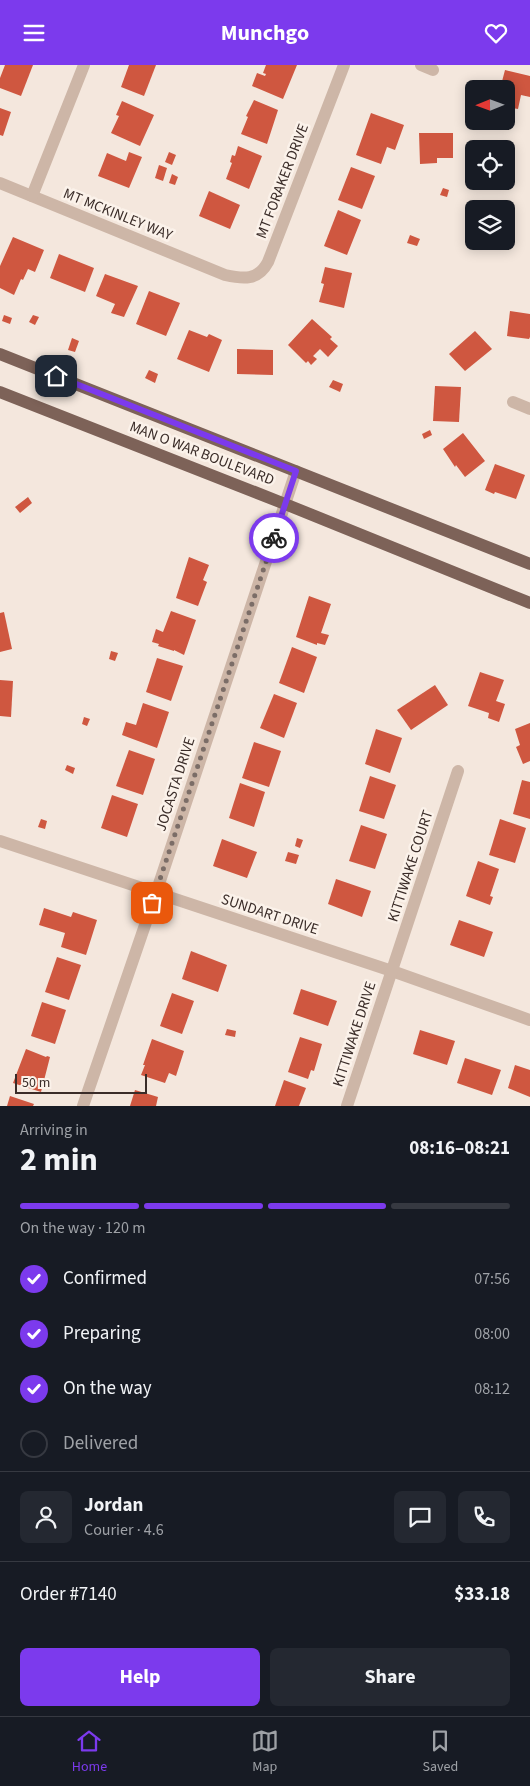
<!DOCTYPE html>
<meta charset="utf-8">
<style>
body{margin:0;font-family:"Source Sans 3",sans-serif;background:#242831;color:#f1f3f6;height:100vh;display:flex;flex-direction:column;font-size:19px;white-space:nowrap}
*{box-sizing:border-box;margin:0}
p{font-size:16px;color:#9ea1a6}
.icon{flex:none;width:28px;height:28px;fill:none;stroke:currentColor;stroke-width:2;stroke-linecap:round;stroke-linejoin:round}
.map{position:relative;height:1041px;overflow:hidden}
.drawer{display:flex;flex-direction:column;background:#171b24;flex:1}
.drawer>*{flex:none}
.needle{width:32px;rotate:269deg}
.buttons{position:absolute;left:465px;top:15px;display:grid;gap:10px}
.buttons a{display:grid;place-items:center;width:50px;height:50px;border-radius:8px;background:#171b24;box-shadow:0 2px 12px #0003;font-size:25px}
.scale{position:absolute;left:15px;bottom:12px;width:132px;box-sizing:border-box;padding-left:5px;border:2px solid #3a2c28;border-top:0;font-size:14px;line-height:18px;white-space:nowrap;color:#3a2c28;-webkit-text-stroke:4px #fbf2ea;paint-order:stroke}
.pin{position:absolute;display:grid;place-items:center;width:42px;height:42px;color:#fff;margin:-21px;border-radius:10px;box-shadow:0 2px 8px #0006}
.courier{position:absolute;display:grid;place-items:center;width:50px;height:50px;margin:-25px;border:4px solid #7c3aed;border-radius:50%;background:#fff;color:#222;box-shadow:0 1px 6px #0007}
.headline em{font-style:normal;font-weight:700}
.headline div{display:flex;flex-direction:column-reverse}
.headline{display:flex;align-items:center;justify-content:space-between;height:85px;padding:0 20px}
h1{font-size:32px;font-weight:700;line-height:38px}
.bar{display:grid;grid-template-columns:repeat(4,1fr);gap:8px 5px;align-content:center;height:60px;padding:0 20px}
.bar i{height:6px;border-radius:4px;background:#363941}
.bar .on{background:#7c3aed}
.bar p{grid-column:span 4}
.line{display:flex;align-items:center;gap:12px;padding:0 20px;border-top:1px solid #363941}
.line div{flex:1}
.round{display:grid;place-items:center;flex:none;width:52px;height:52px;border-radius:8px;background:#242831}
ol{padding:0 20px;list-style:none}
li{display:flex;align-items:center;gap:15px;height:55px}
li p{margin-inline-start:auto}
li .icon{padding:5px;border-radius:50%;background:#7c3aed;color:#fff;stroke-width:4}
li:last-child{color:#9ea1a6}
li i{width:28px;height:28px;border:2px solid #363941;border-radius:50%}
.cta{display:flex;gap:10px;margin-top:auto;padding:10px 20px}
.cta a{flex:1;height:58px;border-radius:8px;background:#7c3aed;color:#fff;font-size:20px;font-weight:700;line-height:58px;text-align:center}
.cta a+a{background:#242831;color:#f1f3f6}
header{display:flex;justify-content:space-between;align-items:center;height:65px;padding:0 20px;background:#7c3aed;color:#fff;font-size:22px;font-weight:700}
.dock{display:flex;justify-content:space-around;align-items:center;height:70px;border-top:1px solid #363941;background:#171b24;font-size:14px;color:#9ea1a6}
.dock a{display:grid;justify-items:center;gap:2px}
.dock .on{color:#7c3aed}
.map>svg:first-child{display:block}
.building{fill:#cf5740}
.lines{fill:none;stroke-linecap:round;stroke-linejoin:round}
.minor{stroke:#cdb6a7;stroke-width:12}
.primary{stroke:#7d6258;stroke-width:12}
.done{stroke:#7b6d67;stroke-width:5;stroke-dasharray:0 9}
.route{stroke:#7c3aed;stroke-width:6}
.labels{text-anchor:middle;stroke-width:5;stroke-linejoin:round;paint-order:stroke}
.street-label{font-size:15px;fill:#3a2c28;stroke:#fbf2ea}
</style>
<header><svg class="icon" aria-label="menu" viewBox="0 0 24 24"><path d="M4 6h16M4 12h16M4 18h16"/></svg>Munchgo<svg class="icon" aria-label="heart" viewBox="0 0 24 24"><path d="M12 20l-8-8c-3-5 5-10 8-4 3-6 11-1 8 4z"/></svg></header>
<div class="map">
<svg width="530" height="1041" viewBox="0 0 530 1041">
<rect width="100%" height="100%" fill="#f4e7dd"/>
<g class="building">
<polygon points="5,0 33,0 21,31 0,23 0,13"/>
<polygon points="129,0 156,0 144,31 121,22"/>
<polygon points="266,0 297,0 283,34 252,21 257,8 265,11 266,9 263,8"/>
<polygon points="505,5 530,11 530,32 521,30 518,44 506,42 506,24 500,24"/>
<polygon points="254,35 278,45 267,79 241,69 248,52 246,51"/>
<polygon points="122,36 154,50 140,81 111,68 119,51 116,50"/>
<polygon points="0,43 11,47 3,71 0,70"/>
<polygon points="371,48 404,60 395,85 387,82 381,99 356,90"/>
<polygon points="419,68 453,68 453,93 437,93 437,98 420,99"/>
<polygon points="238,81 262,91 249,124 226,114 232,98 230,97 232,90 235,91"/>
<polygon points="129,87 142,92 129,123 98,111 107,88 126,96"/>
<polygon points="169,87 176,90 172,100 165,97"/>
<polygon points="159,100 167,103 163,116 155,113"/>
<polygon points="351,102 375,111 362,144 338,135"/>
<polygon points="172,109 178,112 175,120 169,118"/>
<polygon points="443,123 449,125 447,132 440,130"/>
<polygon points="209,126 240,140 230,164 199,151"/>
<polygon points="338,145 361,155 347,190 324,181"/>
<polygon points="410,170 420,174 417,181 407,178"/>
<polygon points="13,172 44,185 35,207 28,204 23,215 21,214 14,230 0,223 0,201"/>
<polygon points="59,189 94,203 85,227 50,213"/>
<polygon points="325,202 352,208 344,243 319,237 324,219 321,218"/>
<polygon points="105,209 138,221 124,252 111,248 115,239 96,231"/>
<polygon points="149,226 180,238 166,271 136,259"/>
<polygon points="510,246 530,249 530,272 529,274 507,271"/>
<polygon points="4,250 12,253 10,259 2,256"/>
<polygon points="33,250 39,252 35,260 29,257"/>
<polygon points="312,254 332,272 330,274 338,281 328,292 320,284 313,291 317,294 311,300 308,296 306,298 288,280"/>
<polygon points="189,265 207,272 209,269 222,275 209,307 177,294"/>
<polygon points="475,266 492,284 465,306 449,289"/>
<polygon points="72,273 79,276 75,287 68,285"/>
<polygon points="237,284 273,285 273,310 237,309"/>
<polygon points="149,305 158,309 155,318 145,313"/>
<polygon points="333,315 343,319 340,327 329,322"/>
<polygon points="435,321 461,322 459,357 433,356"/>
<polygon points="430,365 432,370 424,374 422,369"/>
<polygon points="463,368 485,396 465,412 456,400 455,402 443,384"/>
<polygon points="495,399 525,410 516,434 495,427 494,429 485,425"/>
<polygon points="28,432 32,438 20,448 15,442"/>
<polygon points="189,492 209,500 203,515 207,517 198,541 176,533"/>
<polygon points="309,531 331,539 321,568 329,570 325,580 317,578 317,580 296,572"/>
<polygon points="171,546 196,555 184,590 174,585 174,586 158,581 159,579 152,577 156,564 163,567"/>
<polygon points="4,547 12,584 0,587 0,548"/>
<polygon points="292,582 317,592 304,628 279,618"/>
<polygon points="111,586 118,588 115,596 109,594"/>
<polygon points="157,593 183,601 171,636 146,627"/>
<polygon points="480,607 504,615 496,636 505,639 499,657 488,653 489,648 468,641"/>
<polygon points="0,615 13,616 11,652 0,651"/>
<polygon points="435,620 448,640 411,665 397,645"/>
<polygon points="274,629 297,638 284,673 260,663"/>
<polygon points="143,638 169,647 157,683 122,670 126,657 136,660"/>
<polygon points="84,652 90,654 87,661 82,659"/>
<polygon points="530,658 530,696 523,699 516,682 520,680 515,664"/>
<polygon points="376,664 402,673 390,708 365,699"/>
<polygon points="254,677 281,686 269,722 242,713"/>
<polygon points="129,685 155,694 143,730 116,721"/>
<polygon points="67,700 75,703 73,709 65,705"/>
<polygon points="370,711 396,720 384,754 359,746"/>
<polygon points="522,715 530,717 530,754 513,749"/>
<polygon points="240,718 265,727 254,762 229,753"/>
<polygon points="112,730 138,739 127,772 101,763"/>
<polygon points="41,754 47,756 45,764 38,762"/>
<polygon points="500,754 526,763 515,798 489,790"/>
<polygon points="361,760 387,769 375,804 349,796"/>
<polygon points="297,773 303,775 300,783 295,781"/>
<polygon points="222,774 257,787 247,813 213,801"/>
<polygon points="288,787 299,790 296,799 285,796"/>
<polygon points="478,796 499,804 490,831 493,832 490,840 466,831"/>
<polygon points="336,814 371,826 362,852 328,839"/>
<polygon points="44,843 71,852 73,847 97,855 86,890 61,882 65,868 39,860"/>
<polygon points="459,855 493,867 484,892 450,880"/>
<polygon points="191,886 227,900 218,927 182,914"/>
<polygon points="57,892 81,900 69,935 45,927"/>
<polygon points="301,924 337,936 328,961 293,949"/>
<polygon points="172,928 194,936 182,969 160,961"/>
<polygon points="42,937 66,945 55,979 31,971"/>
<polygon points="227,964 236,966 235,972 225,970"/>
<polygon points="420,965 455,976 447,1000 413,989"/>
<polygon points="300,972 322,979 314,1006 311,1005 308,1014 288,1007"/>
<polygon points="152,974 184,986 176,1011 169,1008 165,1018 141,1010 145,1000 143,1000"/>
<polygon points="26,984 46,992 47,991 50,992 41,1027 13,1018"/>
<polygon points="465,993 501,1005 492,1030 457,1018"/>
<polygon points="515,1000 530,1005 530,1032 508,1023"/>
<polygon points="284,1015 306,1023 299,1041 275,1041"/>
<polygon points="135,1025 158,1032 156,1041 130,1041"/>
<polygon points="10,1031 34,1039 33,1041 7,1041"/>
</g>
<g class="lines">
<g class="minor">
<polyline points="421,0 433,5"/>
<path d="M0,118L225,210C243,214 258,216 268,197L344,0"/>
<polyline points="32,131 84,0"/>
<polyline points="513,337 530,344"/>
<polyline points="0,776 392,906 530,955"/>
<polyline points="83,1041 156,828 296,406"/>
<polyline points="347,1041 458,706"/>
</g>
<g class="primary">
<polyline points="0,289 530,499"/>
<polyline points="0,327 285,439 530,538"/>
</g>
</g>
<g class="lines">
<polyline class="done" points="152,838 274,473"/>
<polyline class="route" points="56,311 296,406 274,473"/>
</g>
<g class="labels">
<g class="street-label">
<text transform="translate(282 116) rotate(-69)" y="5">MT FORAKER DRIVE</text>
<text transform="translate(118 149) rotate(22)" y="5">MT MCKINLEY WAY</text>
<text transform="translate(202 388) rotate(21)" y="5">MAN O WAR BOULEVARD</text>
<text transform="translate(175 719) rotate(-72)" y="5">JOCASTA DRIVE</text>
<text transform="translate(410 801) rotate(-72)" y="5">KITTIWAKE COURT</text>
<text transform="translate(270 849) rotate(18)" y="5">SUNDART DRIVE</text>
<text transform="translate(354 969) rotate(-72)" y="5">KITTIWAKE DRIVE</text>
</g>
</g>
</svg>
<div class="buttons">
<a><svg class="needle" viewBox="-14 -14 28 28"><path d="M0-13l5 13h-10z" fill="#e53935"/><path d="M0 13l5-13h-10z" fill="#9ea1a6"/></svg></a>
<a><svg class="icon" aria-label="locate" viewBox="0 0 24 24"><circle cx="12" cy="12" r="6"/><path d="M12 2v4M12 18v4M2 12h4M18 12h4"/></svg></a>
<a><svg class="icon" aria-label="layers" viewBox="0 0 24 24"><path d="M12 4l9 5-9 5-9-5zM3 14l9 5 9-5"/></svg></a>
</div>
<div class="scale">50 m</div>
<div class="pin" style="left:152px;top:838px;background:#ea580c"><svg class="icon" aria-label="bag" viewBox="0 0 24 24"><path d="M5 8h14l-1 12H6zM9 8a3 3 0 0 1 6 0"/></svg></div>
<div class="pin" style="left:56px;top:311px;background:#1f2937"><svg class="icon" aria-label="home" viewBox="0 0 24 24"><path d="M3 11l9-7 9 7M6 9v11h12V9"/></svg></div>
<div class="courier" style="left:274px;top:473px"><svg class="icon" aria-label="bike" viewBox="0 0 24 24"><circle cx="6" cy="16" r="4"/><circle cx="18" cy="16" r="4"/><path d="M6 16l4-8h5l3 8M10 8l3 8H6M13 5h3"/></svg></div>
</div>
<section class="drawer">
<div class="headline"><div><h1>2 min</h1><p>Arriving in</p></div><em>08:16–08:21</em></div>
<div class="bar"><i class="on"></i><i class="on"></i><i class="on"></i><i></i><p>On the way · 120 m</p></div>
<ol>
<li><svg class="icon" aria-label="check" viewBox="0 0 24 24"><path d="M5 12l5 5 9-10"/></svg>Confirmed<p>07:56</p></li>
<li><svg class="icon" aria-label="check" viewBox="0 0 24 24"><path d="M5 12l5 5 9-10"/></svg>Preparing<p>08:00</p></li>
<li><svg class="icon" aria-label="check" viewBox="0 0 24 24"><path d="M5 12l5 5 9-10"/></svg>On the way<p>08:12</p></li>
<li><i></i>Delivered</li>
</ol>
<div class="line" style="height:90px"><a class="round"><svg class="icon" aria-label="person" viewBox="0 0 24 24"><circle cx="12" cy="8" r="4"/><path d="M4 21q1-7 8-7t8 7"/></svg></a><div><b>Jordan</b><p>Courier · 4.6</p></div><a class="round"><svg class="icon" aria-label="chat" viewBox="0 0 24 24"><path d="M4 5h16v11H9l-5 4z"/></svg></a><a class="round"><svg class="icon" aria-label="phone" viewBox="0 0 24 24"><path d="M5 4h4l2 5-3 2q2 4 5 5l2-3 5 2v4C11 20 4 13 5 4z"/></svg></a></div>
<div class="line" style="height:65px"><div>Order #7140</div><b>$33.18</b></div>
<div class="cta"><a>Help</a><a>Share</a></div>
</section>
<nav class="dock">
<a class="on"><svg class="icon" aria-label="home" viewBox="0 0 24 24"><path d="M3 11l9-7 9 7M6 9v11h12V9"/></svg>Home</a>
<a><svg class="icon" aria-label="map" viewBox="0 0 24 24"><path d="M3 6l6-2 6 2 6-2v14l-6 2-6-2-6 2zM9 4v14M15 6v14"/></svg>Map</a>
<a><svg class="icon" aria-label="saved" viewBox="0 0 24 24"><path d="M7 4h10v16l-5-4-5 4z"/></svg>Saved</a>
</nav>
